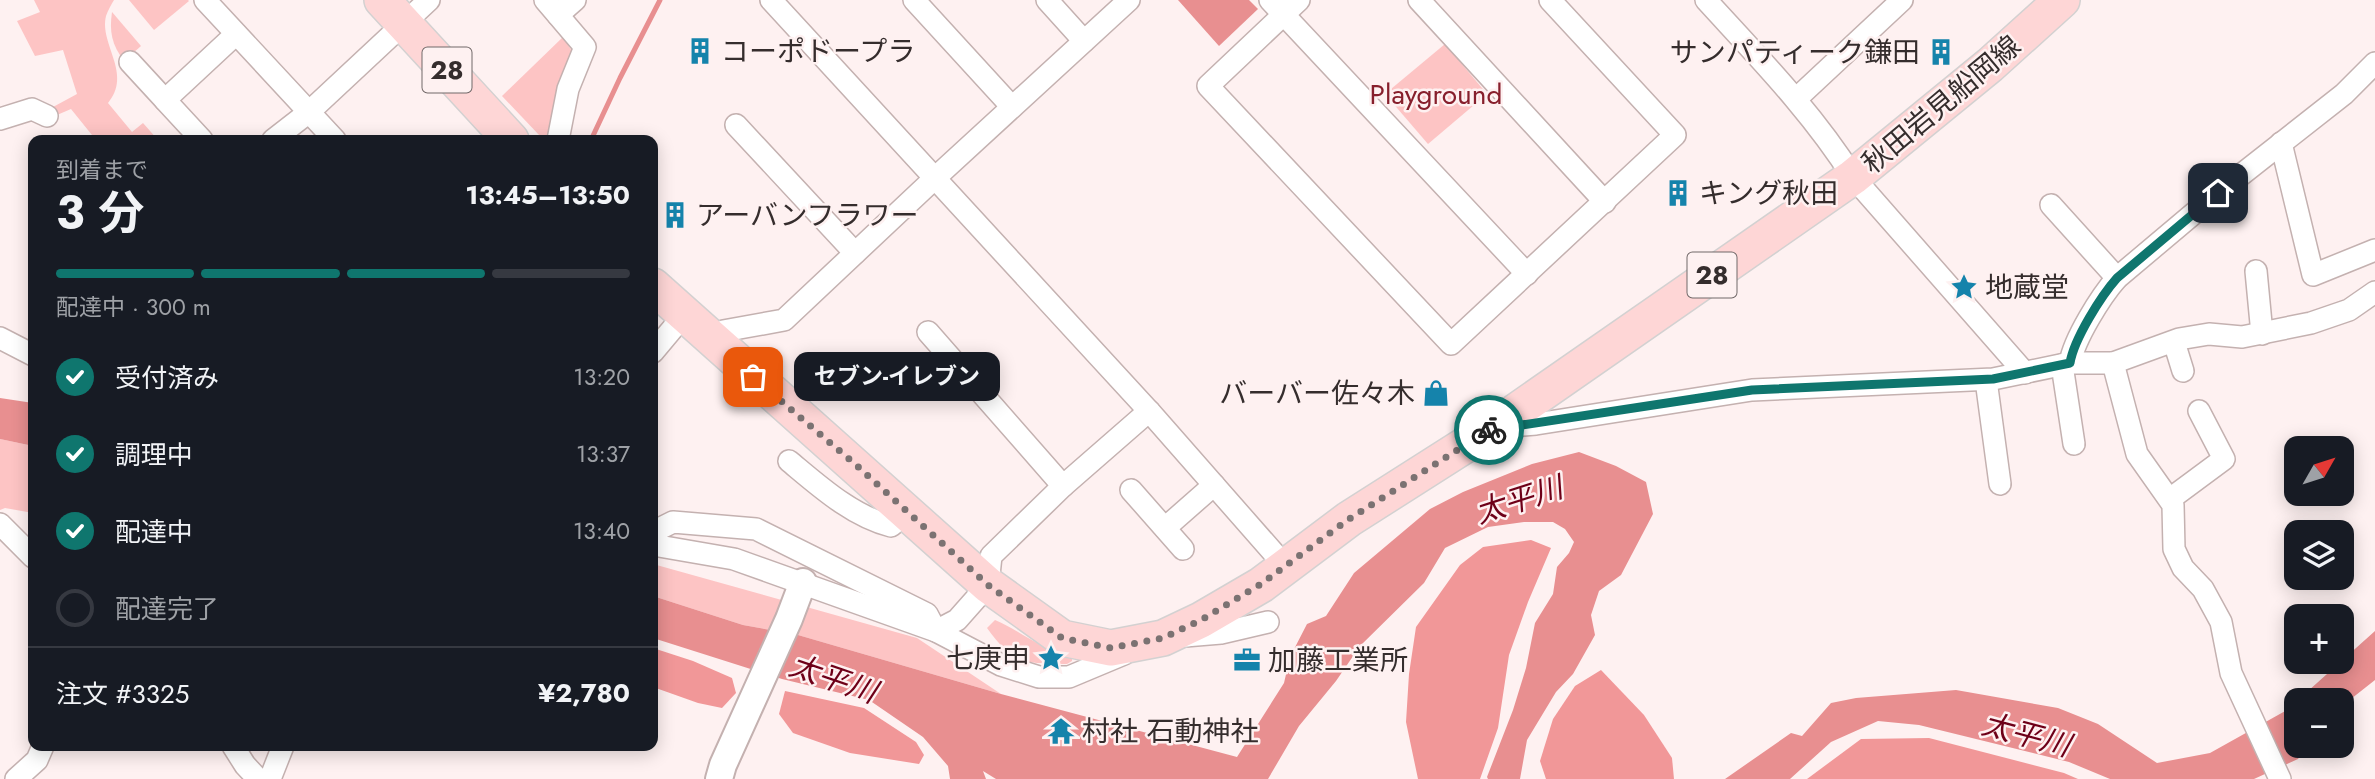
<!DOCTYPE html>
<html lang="ja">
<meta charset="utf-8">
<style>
body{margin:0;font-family:Jost,"Noto Sans JP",sans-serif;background:#242831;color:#f1f3f6;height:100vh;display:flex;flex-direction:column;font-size:26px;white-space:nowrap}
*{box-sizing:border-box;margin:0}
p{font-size:23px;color:#9ea1a6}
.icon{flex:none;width:38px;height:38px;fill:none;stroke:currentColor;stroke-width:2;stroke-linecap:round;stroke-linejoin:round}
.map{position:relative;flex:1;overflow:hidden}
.details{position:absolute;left:28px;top:135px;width:630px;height:616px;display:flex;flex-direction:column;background:#171b24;border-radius:14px;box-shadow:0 4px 18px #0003}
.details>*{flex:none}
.needle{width:46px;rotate:51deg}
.controls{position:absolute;left:2284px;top:436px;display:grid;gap:14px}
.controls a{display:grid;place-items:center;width:70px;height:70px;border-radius:14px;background:#171b24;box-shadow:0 4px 18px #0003;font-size:35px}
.pin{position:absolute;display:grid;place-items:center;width:60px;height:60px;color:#fff;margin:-30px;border-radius:14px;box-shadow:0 4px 10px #0006}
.courier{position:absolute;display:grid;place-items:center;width:70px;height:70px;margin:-35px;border:5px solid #0f766e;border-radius:50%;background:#fff;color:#222;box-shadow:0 2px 9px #0007}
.bubble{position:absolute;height:49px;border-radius:14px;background:#171b24;box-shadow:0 4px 18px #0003;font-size:23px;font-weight:700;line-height:49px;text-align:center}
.head em{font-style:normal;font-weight:700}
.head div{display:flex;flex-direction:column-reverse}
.head{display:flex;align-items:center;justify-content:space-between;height:119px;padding:0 28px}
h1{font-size:46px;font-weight:700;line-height:52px}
.bar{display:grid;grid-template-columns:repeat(4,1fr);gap:10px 7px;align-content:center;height:84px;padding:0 28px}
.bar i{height:9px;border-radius:5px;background:#363941}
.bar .active{background:#0f766e}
.bar p{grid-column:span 4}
.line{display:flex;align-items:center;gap:18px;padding:0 28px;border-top:2px solid #363941}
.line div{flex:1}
ol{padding:0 28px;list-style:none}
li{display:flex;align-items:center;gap:21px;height:77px}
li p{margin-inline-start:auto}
li .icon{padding:7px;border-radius:50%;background:#0f766e;color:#fff;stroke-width:4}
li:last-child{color:#9ea1a6}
li i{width:38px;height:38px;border:4px solid #363941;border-radius:50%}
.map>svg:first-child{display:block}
.green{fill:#fdc4c4}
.forest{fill:#f19798}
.water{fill:#e88f90}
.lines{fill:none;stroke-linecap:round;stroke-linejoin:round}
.stream{stroke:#e88f90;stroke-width:5}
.minor-casing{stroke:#c4b1b0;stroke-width:24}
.tertiary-casing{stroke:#c4b1b0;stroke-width:30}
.primary-casing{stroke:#d3d1d1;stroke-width:38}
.minor{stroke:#fff;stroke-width:21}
.tertiary{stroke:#fff;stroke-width:26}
.primary{stroke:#fed6d6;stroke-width:35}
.done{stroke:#7b7272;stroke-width:7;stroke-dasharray:0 12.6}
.route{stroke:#0f766e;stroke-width:9}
.labels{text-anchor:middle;stroke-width:5;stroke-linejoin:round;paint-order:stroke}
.shield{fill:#fef1f1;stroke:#716868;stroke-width:2}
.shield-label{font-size:26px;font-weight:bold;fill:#352d2d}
.poi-label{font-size:28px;fill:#352d2d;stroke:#fef1f1;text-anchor:start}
.park-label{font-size:28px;fill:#871f2c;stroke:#fef1f1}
.street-label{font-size:28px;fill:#352d2d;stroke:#fef1f1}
.water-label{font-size:30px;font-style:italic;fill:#6e0018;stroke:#fef1f1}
</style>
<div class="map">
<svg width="2375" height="779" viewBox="0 0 2375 779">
<rect width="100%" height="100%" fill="#fef1f1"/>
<g class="green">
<path d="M34,0H114C111,5 108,10 106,16C99,44 133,74 108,103L132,132L143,123L158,140H96L71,109L57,115L53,107L77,94L63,50L35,56L17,21L40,12Z"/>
<polygon points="129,0 188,0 189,1 154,30"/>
<path d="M112,12L141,46L124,61C112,45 109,32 112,12Z"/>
<polygon points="563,37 572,51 552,134 540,136 502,96"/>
<polygon points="1445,44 1487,94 1428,144 1385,94"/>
<polygon points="0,439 33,446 33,513 5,508 0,510"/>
<polygon points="653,564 917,638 1001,694 798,635 743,625 653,596"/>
<path d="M995,620C1012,627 1025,637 1041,645C1051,650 1062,652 1072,659V661L1067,664C1024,663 1014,665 987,628Z"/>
</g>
<g class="forest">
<polygon points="1531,540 1551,548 1528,602 1509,655 1498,728 1480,779 1418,779 1406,722 1409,674 1416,627 1460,565 1483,547"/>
<polygon points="653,648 693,661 732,678 736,693 722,708 698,703 653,687"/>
<polygon points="1601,670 1644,715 1672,758 1674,779 1546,779 1540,761 1553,719 1575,686"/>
<polygon points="785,691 864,708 916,742 924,755 919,764 850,753 793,733 779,714"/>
<polygon points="1929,738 2064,773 2078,779 1807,779 1861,739"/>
</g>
<g class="water">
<polygon points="1178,0 1249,0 1258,9 1219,46"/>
<polygon points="0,398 33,403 33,446 0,439"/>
<polygon points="1579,452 1616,466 1646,482 1653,514 1621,575 1599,591 1591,615 1595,635 1573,674 1556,692 1527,740 1520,779 1488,779 1487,777 1513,710 1526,668 1535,623 1553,594 1557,567 1569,553 1574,542 1565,529 1553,522 1524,522 1488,527 1445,548 1424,583 1360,646 1336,681 1299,726 1268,779 996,779 983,771 986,779 950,779 948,766 923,737 869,700 782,679 653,638 653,596 743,625 798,635 1001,694 1237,757 1284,683 1290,657 1307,624 1326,616 1354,573 1430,509 1463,492 1532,464"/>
<polygon points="2375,631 2375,680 2342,706 2342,700 2298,700"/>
<polygon points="1956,690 2058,708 2098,724 2157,763 2210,753 2287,710 2296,702 2296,746 2307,746 2298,759 2254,779 2110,779 2069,762 1919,725 1878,721 1831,742 1790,779 1725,779 1791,733 1802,736 1831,703 1856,698"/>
</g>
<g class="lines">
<polyline class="stream" points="591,140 620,78 660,0"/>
<defs>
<g id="minor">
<polyline points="205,0 335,140"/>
<polyline points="545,0 585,47 568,89 558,140"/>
<polyline points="771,0 1149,411 1286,567"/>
<polyline points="914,0 1012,107"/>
<polyline points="1047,0 1084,41"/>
<polyline points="1270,0 1527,274"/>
<polyline points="1299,0 1208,86 1451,344 1675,135 1550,0"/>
<polyline points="1419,0 1605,202"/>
<path d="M1706,0C1758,57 1812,112 1853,177L2025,373"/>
<polyline points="558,15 575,0"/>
<polyline points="130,62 165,100"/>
<polyline points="1796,99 1902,0"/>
<polyline points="0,119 32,109 47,116"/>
<polyline points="736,125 855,253"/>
<polyline points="202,140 165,100 236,34"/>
<polyline points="273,140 309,112 429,0"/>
<polyline points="2281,143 2313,275 2375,250"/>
<polyline points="2051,205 2117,278"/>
<polyline points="2256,271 2262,334"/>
<polyline points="928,332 1063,486"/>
<polyline points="0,338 33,355"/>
<polyline points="713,342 723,331 784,320 935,178 1129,0"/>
<polyline points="2174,342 2183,371"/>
<polyline points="653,352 684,315"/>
<path d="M2070,363C2074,339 2101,296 2117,278L2218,193L2344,94L2375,63"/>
<polyline points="2113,363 2137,454 2173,505 2174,549 2183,568 2203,589 2221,622 2231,673 2280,779"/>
<polyline points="2062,365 2074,444"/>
<polyline points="1986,380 2000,484"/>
<polyline points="1500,427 1536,424 1752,390 1993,379 2070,363 2113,363 2179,339 2209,334 2242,337 2311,323 2349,310 2375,292"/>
<path d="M789,461C819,486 852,516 891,526L908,512"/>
<polyline points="1131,490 1183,549"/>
<polyline points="2170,499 2224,459 2199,411"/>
<polyline points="0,524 33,557"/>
<polyline points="1165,528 1214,485"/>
<polyline points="653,532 673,522 756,529 927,614 936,631 1001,665 1039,677 1069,677 1124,654"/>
<polyline points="653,545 734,559 936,631 957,620 988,585 991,556 1063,486 1149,411"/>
<polyline points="1185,636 1221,633 1268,622"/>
<polyline points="233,746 245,765 258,779"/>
<polyline points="16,779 37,760 43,746"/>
<polyline points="270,779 283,746"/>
</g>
<polyline id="tertiary" points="719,779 723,765 789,619 803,582"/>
<g id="primary">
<polyline points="382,0 511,140"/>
<polyline points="653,286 988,585 1062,638 1111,648 1163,638 1201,620 1261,585 1349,519 1492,428 1853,177 1990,65 2062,0"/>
</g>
</defs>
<use href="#minor" class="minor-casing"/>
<use href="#tertiary" class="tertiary-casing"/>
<use href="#primary" class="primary-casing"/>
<use href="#minor" class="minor"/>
<use href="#tertiary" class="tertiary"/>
<use href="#primary" class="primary"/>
</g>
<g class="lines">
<polyline class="done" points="753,377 855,464 988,585 1062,638 1111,648 1163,638 1201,620 1261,584 1349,519 1489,430"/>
<path class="route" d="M1489,430L1752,390L1993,379L2070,363C2074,339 2101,296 2117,278L2218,193"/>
</g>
<defs>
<symbol id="building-bare" viewBox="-9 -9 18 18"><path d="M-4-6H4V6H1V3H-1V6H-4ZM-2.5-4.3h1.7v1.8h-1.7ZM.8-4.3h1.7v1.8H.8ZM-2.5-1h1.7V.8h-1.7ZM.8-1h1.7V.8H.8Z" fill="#1583ab" stroke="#fef1f1" stroke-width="2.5" paint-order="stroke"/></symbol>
<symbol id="sight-bare" viewBox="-9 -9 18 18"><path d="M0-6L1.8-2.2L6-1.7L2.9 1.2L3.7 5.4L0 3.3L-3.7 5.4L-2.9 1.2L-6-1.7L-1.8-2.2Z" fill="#1583ab" stroke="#fef1f1" stroke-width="2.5" paint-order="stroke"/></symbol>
<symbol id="shop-bare" viewBox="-9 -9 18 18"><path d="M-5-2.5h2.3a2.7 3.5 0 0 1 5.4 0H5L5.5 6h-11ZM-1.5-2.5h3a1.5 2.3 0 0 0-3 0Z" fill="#1583ab" stroke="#fef1f1" stroke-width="2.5" paint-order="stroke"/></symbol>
<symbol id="office-bare" viewBox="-9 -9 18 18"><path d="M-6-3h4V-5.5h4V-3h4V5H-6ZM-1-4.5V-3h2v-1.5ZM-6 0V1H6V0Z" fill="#1583ab" stroke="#fef1f1" stroke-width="2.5" paint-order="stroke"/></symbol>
<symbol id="temple-bare" viewBox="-9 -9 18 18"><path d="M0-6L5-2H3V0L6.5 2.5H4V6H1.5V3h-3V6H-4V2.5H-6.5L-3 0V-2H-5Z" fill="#1583ab" stroke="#fef1f1" stroke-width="2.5" paint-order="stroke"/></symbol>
</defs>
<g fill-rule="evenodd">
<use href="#building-bare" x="681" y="32" width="38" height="38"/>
<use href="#building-bare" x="1922" y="33" width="38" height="38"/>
<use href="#building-bare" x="1659" y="174" width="38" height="38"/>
<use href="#building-bare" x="656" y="196" width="38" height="38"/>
<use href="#sight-bare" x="1945" y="268" width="38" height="38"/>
<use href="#shop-bare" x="1417" y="374" width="38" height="38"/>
<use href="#sight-bare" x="1032" y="639" width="38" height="38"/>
<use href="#office-bare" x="1228" y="641" width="38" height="38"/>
<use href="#temple-bare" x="1042" y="712" width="38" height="38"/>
</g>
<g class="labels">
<g class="shield">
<rect x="422.5" y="47.5" width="49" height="45" rx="5"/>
<rect x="1687.5" y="252.5" width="49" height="45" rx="5"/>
</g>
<g class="shield-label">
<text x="447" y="79">28</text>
<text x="1712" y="284">28</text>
</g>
<g class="poi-label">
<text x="721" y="61">コーポドープラ</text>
<text x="1920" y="62" text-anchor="end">サンパティーク鎌田</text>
<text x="1699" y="203">キング秋田</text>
<text x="696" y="225">アーバンフラワー</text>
<text x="1985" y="297">地蔵堂</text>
<text x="1415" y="403" text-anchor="end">バーバー佐々木</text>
<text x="1030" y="668" text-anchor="end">七庚申</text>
<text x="1268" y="670">加藤工業所</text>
<text x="1082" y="741">村社 石動神社</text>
</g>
<g class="park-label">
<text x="1436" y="104">Playground</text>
</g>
<g class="street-label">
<text transform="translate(1941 104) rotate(-40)" y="10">秋田岩見船岡線</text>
</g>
<g class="water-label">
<text transform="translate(1519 500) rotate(-18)" y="10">太平川</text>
<text transform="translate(833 679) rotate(19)" y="10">太平川</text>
<text transform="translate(2026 735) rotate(15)" y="10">太平川</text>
</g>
</g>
</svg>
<div class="controls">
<a><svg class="needle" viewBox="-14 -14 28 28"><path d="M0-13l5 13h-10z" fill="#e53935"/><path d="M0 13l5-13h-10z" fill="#9ea1a6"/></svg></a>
<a><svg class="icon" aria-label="layers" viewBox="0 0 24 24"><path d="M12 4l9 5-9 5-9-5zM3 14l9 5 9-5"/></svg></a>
<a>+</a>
<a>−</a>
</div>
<div class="pin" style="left:753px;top:377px;background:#ea580c"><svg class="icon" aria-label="bag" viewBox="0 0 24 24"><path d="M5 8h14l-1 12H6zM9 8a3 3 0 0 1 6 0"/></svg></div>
<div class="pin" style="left:2218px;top:193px;background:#1f2937"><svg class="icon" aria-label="home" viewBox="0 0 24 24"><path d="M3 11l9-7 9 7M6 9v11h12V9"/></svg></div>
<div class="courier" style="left:1489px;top:430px"><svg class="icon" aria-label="bike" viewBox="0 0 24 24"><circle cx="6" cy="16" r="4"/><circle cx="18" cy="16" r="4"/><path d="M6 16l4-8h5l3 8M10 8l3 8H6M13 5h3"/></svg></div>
<div class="bubble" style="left:794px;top:352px;width:206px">セブン-イレブン</div>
<section class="details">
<div class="head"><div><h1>3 分</h1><p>到着まで</p></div><em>13:45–13:50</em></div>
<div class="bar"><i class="active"></i><i class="active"></i><i class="active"></i><i></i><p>配達中 · 300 m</p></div>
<ol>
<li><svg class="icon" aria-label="check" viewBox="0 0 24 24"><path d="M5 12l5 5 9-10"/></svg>受付済み<p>13:20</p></li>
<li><svg class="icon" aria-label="check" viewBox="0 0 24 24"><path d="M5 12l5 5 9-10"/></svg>調理中<p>13:37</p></li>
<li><svg class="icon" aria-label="check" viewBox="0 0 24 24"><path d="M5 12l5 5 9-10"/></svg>配達中<p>13:40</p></li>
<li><i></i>配達完了</li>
</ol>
<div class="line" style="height:91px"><div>注文 #3325</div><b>¥2,780</b></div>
</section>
</div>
